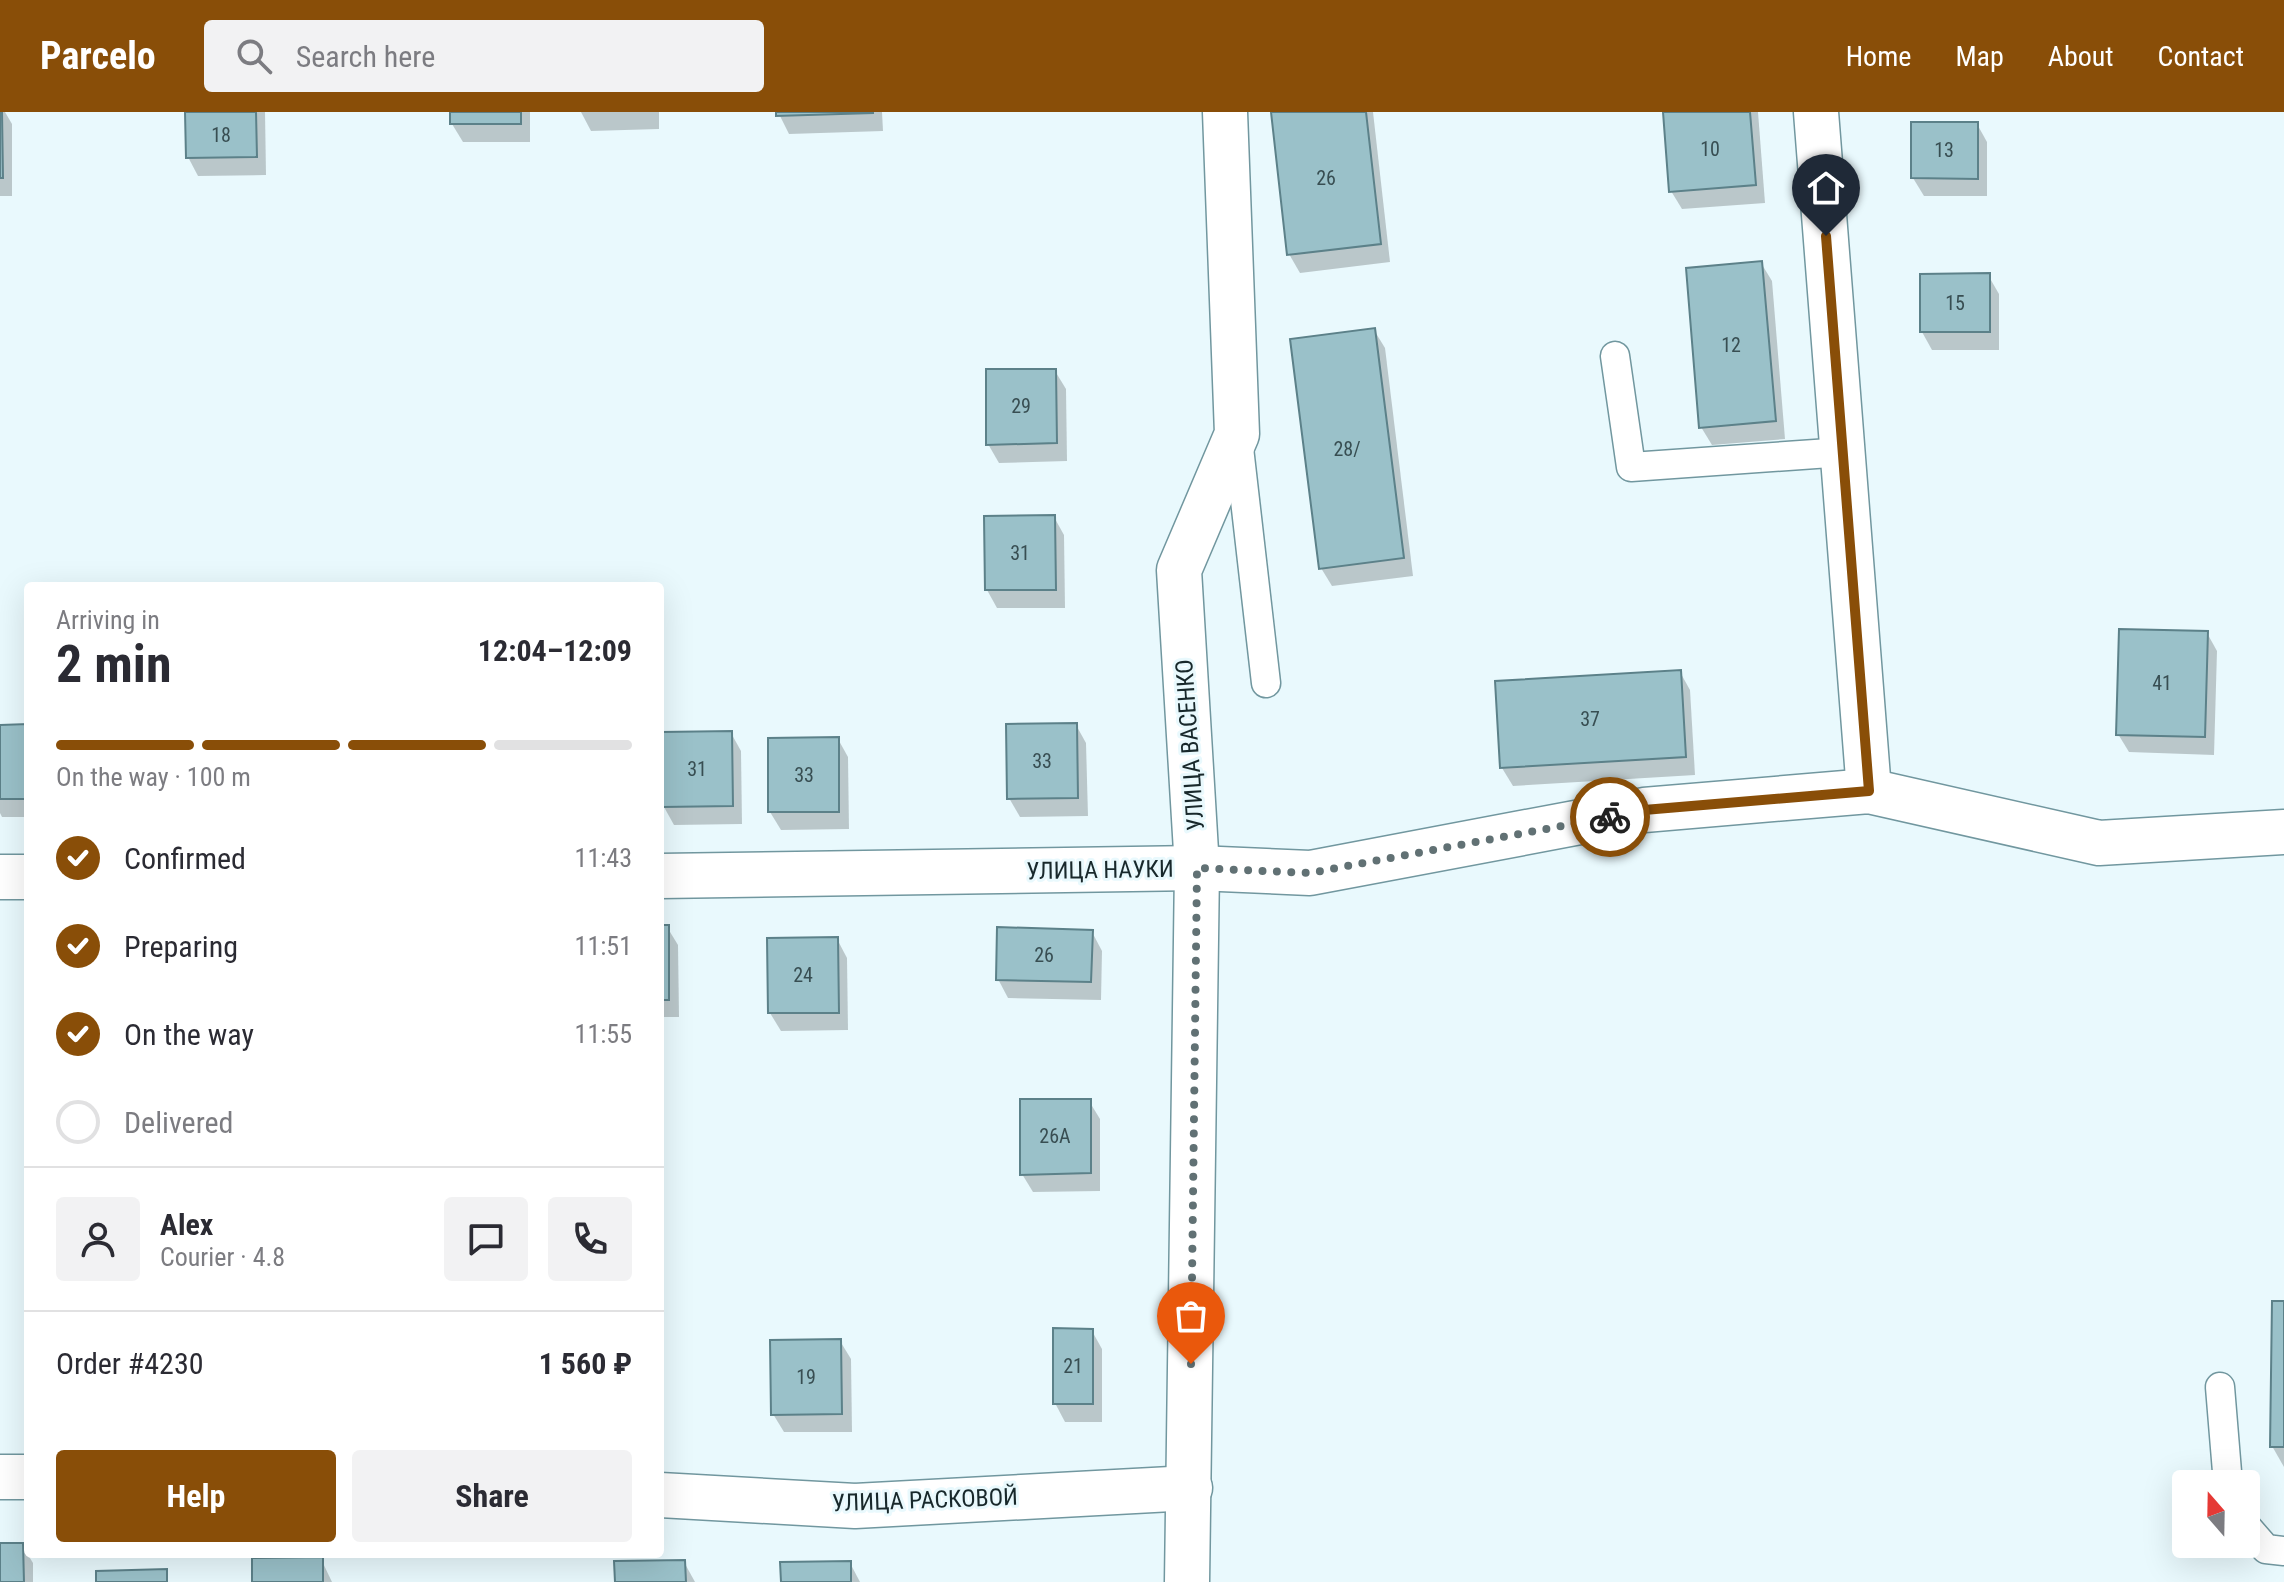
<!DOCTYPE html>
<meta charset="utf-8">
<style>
body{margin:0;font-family:"Roboto Condensed",sans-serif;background:#f2f2f3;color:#2b2b33;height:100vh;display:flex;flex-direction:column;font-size:30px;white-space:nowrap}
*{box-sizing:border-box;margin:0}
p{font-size:26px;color:#7c7c81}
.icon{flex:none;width:44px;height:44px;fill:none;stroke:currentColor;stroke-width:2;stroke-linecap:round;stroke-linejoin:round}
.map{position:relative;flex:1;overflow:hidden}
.panel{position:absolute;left:24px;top:470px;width:640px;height:976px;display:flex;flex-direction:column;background:#fff;border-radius:8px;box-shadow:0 8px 32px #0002}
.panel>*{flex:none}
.needle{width:52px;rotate:340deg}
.fabs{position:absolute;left:2172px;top:1358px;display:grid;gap:16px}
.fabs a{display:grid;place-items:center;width:88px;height:88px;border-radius:8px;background:#fff;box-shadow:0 8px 32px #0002;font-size:40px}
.pin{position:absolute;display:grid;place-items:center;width:68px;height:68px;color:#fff;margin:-82px -34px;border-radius:50% 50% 50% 0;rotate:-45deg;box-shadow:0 0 8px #0007}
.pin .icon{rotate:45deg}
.courier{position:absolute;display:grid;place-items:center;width:80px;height:80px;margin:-40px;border:6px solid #894e08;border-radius:50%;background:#fff;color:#222;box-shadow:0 2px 10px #0007}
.summary em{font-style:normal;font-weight:700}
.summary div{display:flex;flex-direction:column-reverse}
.summary{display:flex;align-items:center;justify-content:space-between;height:136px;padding:0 32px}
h1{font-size:52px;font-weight:700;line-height:60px}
.bar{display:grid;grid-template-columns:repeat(4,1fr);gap:12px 8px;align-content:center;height:96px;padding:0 32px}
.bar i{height:10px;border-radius:6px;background:#e1e1e2}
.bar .selected{background:#894e08}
.bar p{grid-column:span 4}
.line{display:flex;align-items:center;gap:20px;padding:0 32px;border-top:2px solid #e1e1e2}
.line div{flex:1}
.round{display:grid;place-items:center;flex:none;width:84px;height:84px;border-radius:8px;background:#f2f2f3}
ol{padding:0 32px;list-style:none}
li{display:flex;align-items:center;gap:24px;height:88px}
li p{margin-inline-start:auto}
li .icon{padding:8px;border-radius:50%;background:#894e08;color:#fff;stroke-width:4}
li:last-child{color:#7c7c81}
li i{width:44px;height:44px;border:4px solid #e1e1e2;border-radius:50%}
.primary-button{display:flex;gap:16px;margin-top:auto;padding:16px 32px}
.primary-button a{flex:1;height:92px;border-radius:8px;background:#894e08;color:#fff;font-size:32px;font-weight:700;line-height:92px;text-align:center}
.primary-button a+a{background:#f2f2f3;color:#2b2b33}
header{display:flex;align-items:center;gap:48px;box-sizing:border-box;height:112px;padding:0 40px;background:#894e08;color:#fff}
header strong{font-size:38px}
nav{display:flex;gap:44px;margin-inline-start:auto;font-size:28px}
.search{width:560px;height:72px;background:#f2f2f3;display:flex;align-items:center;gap:20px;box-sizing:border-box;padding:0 28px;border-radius:8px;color:#7c7c81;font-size:30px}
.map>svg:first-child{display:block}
.shadow{fill:#0003}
.building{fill:#9ac1c9;stroke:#5c8189;stroke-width:2}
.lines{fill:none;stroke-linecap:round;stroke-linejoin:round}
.service-casing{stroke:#71979f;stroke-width:31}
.minor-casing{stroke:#71979f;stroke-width:47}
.service{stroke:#fff;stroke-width:28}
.minor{stroke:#fff;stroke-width:44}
.done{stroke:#617174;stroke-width:8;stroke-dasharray:0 14.4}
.route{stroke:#894e08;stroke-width:10}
.labels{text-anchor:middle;stroke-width:6;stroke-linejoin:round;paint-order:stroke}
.number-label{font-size:20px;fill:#384e52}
.street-label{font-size:24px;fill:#18282b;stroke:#e9f9fd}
</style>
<header>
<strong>Parcelo</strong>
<div class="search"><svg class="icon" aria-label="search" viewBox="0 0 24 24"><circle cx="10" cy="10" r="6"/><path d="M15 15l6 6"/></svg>Search here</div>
<nav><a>Home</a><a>Map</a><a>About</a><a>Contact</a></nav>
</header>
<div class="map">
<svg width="2284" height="1470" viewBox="0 0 2284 1470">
<rect width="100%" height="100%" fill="#e9f9fd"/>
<g class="shadow">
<polygon points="0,0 5,0 12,12 12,84 0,84"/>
<polygon points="187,0 265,0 266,63 198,64 188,45"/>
<polygon points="452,0 530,0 530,30 463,30 452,12"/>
<polygon points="659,0 659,17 591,19 581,0"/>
<polygon points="778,0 882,0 883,19 789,22"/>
<polygon points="1273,0 1373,0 1390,150 1300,161 1289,142"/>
<polygon points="1665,0 1758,0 1765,91 1682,97 1671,79"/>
<polygon points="1977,12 1987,30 1987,84 1924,84 1913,66"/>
<polygon points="1761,151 1772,169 1785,327 1712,333 1701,315"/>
<polygon points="1988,163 1999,182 1999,238 1932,238 1922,220"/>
<polygon points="1374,218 1385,236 1413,464 1332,474 1321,456"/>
<polygon points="1055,259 1066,277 1067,349 999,351 988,332"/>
<polygon points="1054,405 1064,423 1065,496 997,496 987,478"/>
<polygon points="2207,521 2217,539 2214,643 2129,640 2118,622"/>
<polygon points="1680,560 1690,578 1695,663 1513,674 1502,656"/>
<polygon points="1076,613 1086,631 1088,704 1020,705 1009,686"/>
<polygon points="28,614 28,705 2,705 0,701 0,615"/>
<polygon points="731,621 741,639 742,712 674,713 664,695"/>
<polygon points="838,627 848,645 849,717 781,718 770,700"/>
<polygon points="660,815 667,815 678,833 679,905 660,905"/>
<polygon points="1092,820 1102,839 1101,888 1008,886 998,867"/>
<polygon points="837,827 847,846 848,918 781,919 770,901"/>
<polygon points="1089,989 1100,1007 1100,1079 1033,1080 1022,1062"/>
<polygon points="2284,1191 2284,1355 2272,1334"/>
<polygon points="1092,1219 1102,1237 1102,1310 1065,1310 1055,1291"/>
<polygon points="840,1229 851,1247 852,1320 784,1320 773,1302"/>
<polygon points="0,1433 22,1433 33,1451 33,1470 0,1470"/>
<polygon points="321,1447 332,1470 254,1470"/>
<polygon points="684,1450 695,1470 617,1470"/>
<polygon points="850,1451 860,1470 783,1470"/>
</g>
<g class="building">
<polygon points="0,0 2,0 3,66 0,66"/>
<polygon points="185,0 256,0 257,45 186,46"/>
<rect x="450" y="0" width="71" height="12"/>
<polygon points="776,0 873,0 873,1 776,4"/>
<polygon points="1271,0 1366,0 1381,132 1287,143"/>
<polygon points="1663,0 1750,0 1756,73 1669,80"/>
<polygon points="1911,10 1978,10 1978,67 1911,66"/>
<polygon points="1762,149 1776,309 1699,316 1686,156"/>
<polygon points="1990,161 1990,220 1920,220 1920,162"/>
<polygon points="1375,216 1404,446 1319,457 1290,227"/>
<polygon points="986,257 1056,257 1057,331 986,333"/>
<polygon points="1055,403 1056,478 985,478 984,404"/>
<polygon points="2119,517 2208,519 2205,625 2116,623"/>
<polygon points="1681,558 1686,645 1500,656 1495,569"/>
<polygon points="1077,611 1078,686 1007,687 1006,612"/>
<polygon points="28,612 28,687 0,687 0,613"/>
<polygon points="732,619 733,694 662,695 661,620"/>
<polygon points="839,625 839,700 768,700 768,626"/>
<rect x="660" y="813" width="9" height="75"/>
<polygon points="997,815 1093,818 1091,870 996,868"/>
<polygon points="838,825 839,901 768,901 767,826"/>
<polygon points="1020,987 1091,987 1091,1061 1020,1063"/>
<polygon points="2272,1189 2284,1189 2284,1335 2270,1335"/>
<polygon points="1053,1216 1093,1217 1093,1292 1053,1292"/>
<polygon points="841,1227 842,1302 771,1303 770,1228"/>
<polygon points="0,1431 23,1431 24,1470 0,1470"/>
<polygon points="323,1445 323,1470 252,1470 252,1446"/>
<polygon points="685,1448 686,1470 615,1470 614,1449"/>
<polygon points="851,1449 851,1470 781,1470 780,1450"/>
<polygon points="167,1457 167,1470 96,1470 96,1459"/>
</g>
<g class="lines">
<defs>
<g id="service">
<polyline points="1615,244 1631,355 1844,340"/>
<polyline points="1238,327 1266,571"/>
<polyline points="2220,1275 2228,1372"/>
<polyline points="2246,1414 2266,1437 2284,1439"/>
</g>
<g id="minor">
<polyline points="1816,0 1869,679"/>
<polyline points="660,764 1197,756 1310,761 1644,698 1869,679 2099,731 2284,720"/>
<polyline points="0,765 28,765"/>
<polyline points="0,1365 28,1365"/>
<polyline points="660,1383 855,1394 1190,1376"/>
<polyline points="1187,1470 1197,756 1179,458 1237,322 1225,0"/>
</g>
</defs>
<use href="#service" class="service-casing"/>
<use href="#minor" class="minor-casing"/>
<use href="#service" class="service"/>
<use href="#minor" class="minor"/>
</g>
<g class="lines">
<polyline class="done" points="1191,1252 1197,756 1310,761 1610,705"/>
<polyline class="route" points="1610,705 1644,698 1869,679 1826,124"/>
</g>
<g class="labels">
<g class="number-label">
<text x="221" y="30">18</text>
<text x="1710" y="44">10</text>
<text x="1944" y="45">13</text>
<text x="1326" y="73">26</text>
<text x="1955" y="198">15</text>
<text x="1731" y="240">12</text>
<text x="1021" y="301">29</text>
<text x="1347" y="344">28/</text>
<text x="1020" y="448">31</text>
<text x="2162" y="578">41</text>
<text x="1590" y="614">37</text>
<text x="1042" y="656">33</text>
<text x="697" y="664">31</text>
<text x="804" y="670">33</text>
<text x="1044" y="850">26</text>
<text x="803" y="870">24</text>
<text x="1055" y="1031">26А</text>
<text x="1073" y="1261">21</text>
<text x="806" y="1272">19</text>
</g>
<g class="street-label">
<text transform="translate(1190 633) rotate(-94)" y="8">УЛИЦА ВАСЕНКО</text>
<text transform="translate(1100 758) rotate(-1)" y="8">УЛИЦА НАУКИ</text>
<text transform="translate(925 1388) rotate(-2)" y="8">УЛИЦА РАСКОВОЙ</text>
</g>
</g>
</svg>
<div class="fabs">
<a><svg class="needle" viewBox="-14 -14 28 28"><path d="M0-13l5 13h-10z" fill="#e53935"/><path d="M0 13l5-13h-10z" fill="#7c7c81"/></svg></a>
</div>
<div class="pin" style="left:1191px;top:1252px;background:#ea580c"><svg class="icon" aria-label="bag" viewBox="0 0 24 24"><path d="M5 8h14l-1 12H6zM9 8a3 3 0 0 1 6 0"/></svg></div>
<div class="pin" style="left:1826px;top:124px;background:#1f2937"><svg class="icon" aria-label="home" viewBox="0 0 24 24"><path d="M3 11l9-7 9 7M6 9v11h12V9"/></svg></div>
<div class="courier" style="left:1610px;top:705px"><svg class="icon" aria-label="bike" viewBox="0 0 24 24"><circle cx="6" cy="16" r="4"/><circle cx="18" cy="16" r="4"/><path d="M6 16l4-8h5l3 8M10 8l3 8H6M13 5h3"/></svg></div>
<section class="panel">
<div class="summary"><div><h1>2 min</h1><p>Arriving in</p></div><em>12:04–12:09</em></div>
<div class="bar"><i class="selected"></i><i class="selected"></i><i class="selected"></i><i></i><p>On the way · 100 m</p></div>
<ol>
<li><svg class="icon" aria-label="check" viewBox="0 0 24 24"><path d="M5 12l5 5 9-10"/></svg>Confirmed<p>11:43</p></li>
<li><svg class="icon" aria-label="check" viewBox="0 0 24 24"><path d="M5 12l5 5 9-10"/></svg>Preparing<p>11:51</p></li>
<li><svg class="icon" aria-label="check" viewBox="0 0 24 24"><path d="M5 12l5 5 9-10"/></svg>On the way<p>11:55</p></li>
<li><i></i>Delivered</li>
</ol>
<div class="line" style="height:144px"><a class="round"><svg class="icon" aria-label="person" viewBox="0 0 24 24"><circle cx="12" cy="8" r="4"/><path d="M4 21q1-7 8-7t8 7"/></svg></a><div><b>Alex</b><p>Courier · 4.8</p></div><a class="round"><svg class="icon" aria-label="chat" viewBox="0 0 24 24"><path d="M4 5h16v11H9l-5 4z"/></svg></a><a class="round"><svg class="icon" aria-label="phone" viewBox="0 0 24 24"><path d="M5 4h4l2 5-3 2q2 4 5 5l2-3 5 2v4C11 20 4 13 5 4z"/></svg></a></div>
<div class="line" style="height:104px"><div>Order #4230</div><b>1 560 ₽</b></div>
<div class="primary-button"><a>Help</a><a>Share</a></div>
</section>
</div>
